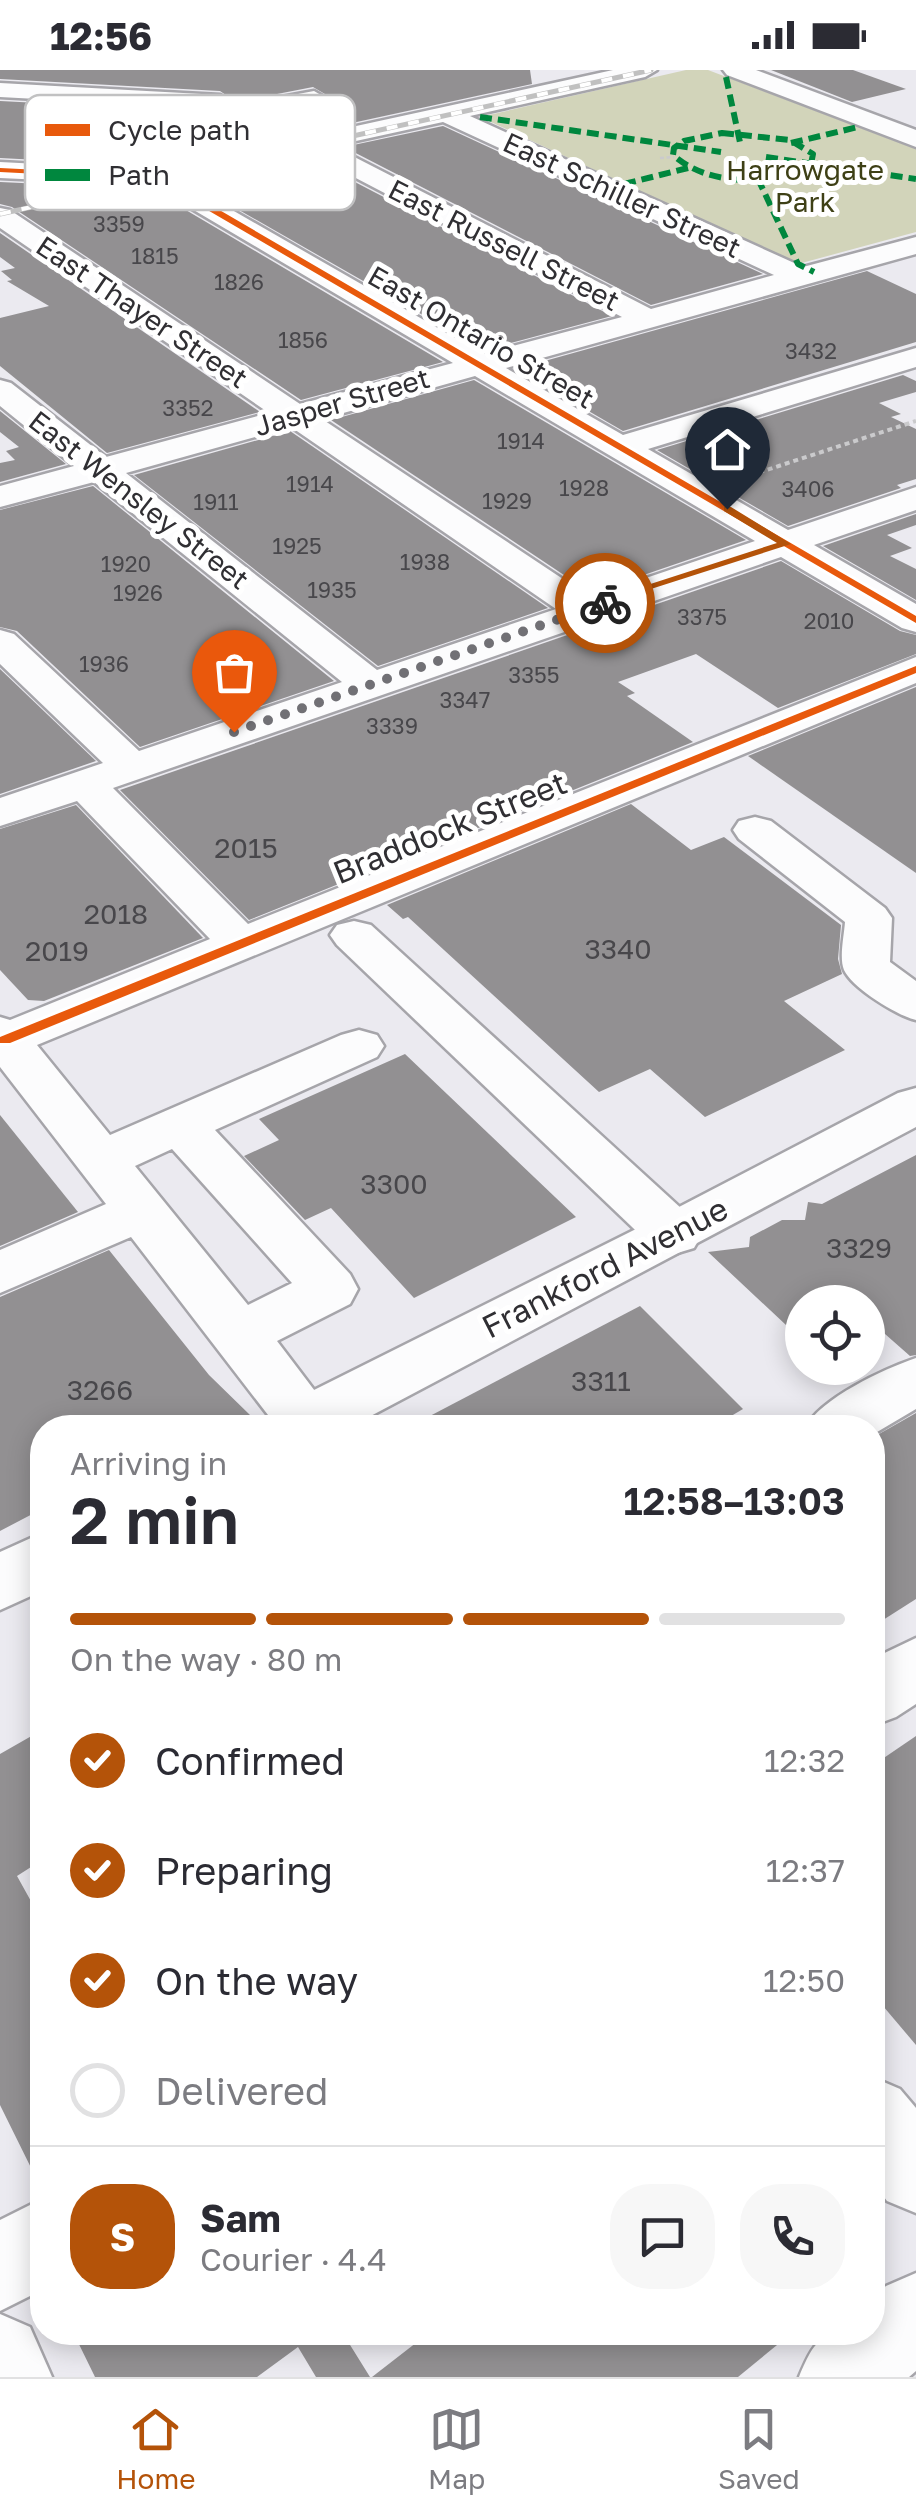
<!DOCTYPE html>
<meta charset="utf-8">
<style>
body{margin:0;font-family:"Golos Text",sans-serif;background:#f7f7f7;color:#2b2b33;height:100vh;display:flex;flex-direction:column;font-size:38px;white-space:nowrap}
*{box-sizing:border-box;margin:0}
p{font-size:32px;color:#7c7c81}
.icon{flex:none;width:55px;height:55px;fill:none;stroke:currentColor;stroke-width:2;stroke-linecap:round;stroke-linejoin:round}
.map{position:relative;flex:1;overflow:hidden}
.panel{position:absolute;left:30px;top:1345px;width:855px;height:930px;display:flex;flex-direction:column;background:#fff;border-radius:40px;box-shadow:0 5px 25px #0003}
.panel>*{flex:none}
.controls{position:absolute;left:785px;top:1215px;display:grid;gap:20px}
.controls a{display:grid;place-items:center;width:100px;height:100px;border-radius:50%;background:#fff;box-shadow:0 5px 25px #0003;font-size:50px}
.pin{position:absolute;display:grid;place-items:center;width:85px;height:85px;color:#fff;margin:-102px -42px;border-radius:50% 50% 50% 0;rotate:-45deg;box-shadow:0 0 10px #0007}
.pin .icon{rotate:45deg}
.courier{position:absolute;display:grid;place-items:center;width:100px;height:100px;margin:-50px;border:8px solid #b45309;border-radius:50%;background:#fff;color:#222;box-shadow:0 2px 12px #0007}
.headline em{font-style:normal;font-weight:600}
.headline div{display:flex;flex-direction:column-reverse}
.headline{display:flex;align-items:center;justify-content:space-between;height:170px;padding:0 40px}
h1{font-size:65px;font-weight:600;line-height:75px}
.bar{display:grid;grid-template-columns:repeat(4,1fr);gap:15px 10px;align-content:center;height:120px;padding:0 40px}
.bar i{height:12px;border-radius:8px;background:#e1e1e2}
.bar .on{background:#b45309}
.bar p{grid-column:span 4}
.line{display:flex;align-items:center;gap:25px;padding:0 40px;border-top:2px solid #e1e1e2}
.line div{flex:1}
.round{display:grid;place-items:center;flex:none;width:105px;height:105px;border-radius:40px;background:#f7f7f7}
ol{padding:0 40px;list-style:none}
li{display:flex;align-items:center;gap:30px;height:110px}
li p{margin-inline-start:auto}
li .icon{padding:10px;border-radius:50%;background:#b45309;color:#fff;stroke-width:4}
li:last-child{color:#7c7c81}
li i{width:55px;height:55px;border:5px solid #e1e1e2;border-radius:50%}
.status{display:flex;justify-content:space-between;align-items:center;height:70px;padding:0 50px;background:#fff;direction:ltr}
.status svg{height:28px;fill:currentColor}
.tabs{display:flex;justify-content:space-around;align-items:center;height:140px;border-top:2px solid #e1e1e2;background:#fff;font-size:28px;color:#7c7c81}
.tabs a{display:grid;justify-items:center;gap:5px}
.tabs .on{color:#b45309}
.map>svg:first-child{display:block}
.green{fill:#d2d4ba}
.building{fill:#929092}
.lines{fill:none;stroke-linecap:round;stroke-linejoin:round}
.minor-casing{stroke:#a6a5aa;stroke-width:5}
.major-casing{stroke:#a6a5aa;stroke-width:5}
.path-far1{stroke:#cacacc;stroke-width:2.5;stroke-dasharray:4 2.5;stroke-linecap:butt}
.path{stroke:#cacacc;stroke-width:4;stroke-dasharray:5 4;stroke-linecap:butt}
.minor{fill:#fcfcfd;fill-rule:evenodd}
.major{fill:#fcfcfd;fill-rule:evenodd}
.rail-casing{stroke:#c0c0c0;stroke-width:5}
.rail{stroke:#fff;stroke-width:4;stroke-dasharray:11;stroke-linecap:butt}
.quiet{stroke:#00873e;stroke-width:6;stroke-dasharray:12 6;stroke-linecap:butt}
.cycleway-casing{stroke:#fff;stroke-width:6}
.cycleway{fill:#e8590c;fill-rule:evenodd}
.route{fill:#b45309}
.done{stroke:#717075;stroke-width:10;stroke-dasharray:0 18}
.labels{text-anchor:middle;stroke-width:10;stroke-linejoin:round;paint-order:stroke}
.far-number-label{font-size:22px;fill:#48474b}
.far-park-label{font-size:28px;fill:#3e4016;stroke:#fff}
.far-street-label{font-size:28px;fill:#302f33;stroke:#fff}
.number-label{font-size:28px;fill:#48474b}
.street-label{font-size:32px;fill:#302f33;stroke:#fff}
.key{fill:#fff;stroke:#c1c1c2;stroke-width:2.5}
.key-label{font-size:28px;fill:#302f33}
</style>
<div class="status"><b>12:56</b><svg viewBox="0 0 49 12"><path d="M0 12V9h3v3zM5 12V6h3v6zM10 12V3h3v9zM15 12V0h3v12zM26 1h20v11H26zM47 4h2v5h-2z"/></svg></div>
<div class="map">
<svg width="916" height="2307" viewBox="0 0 916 2307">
<rect width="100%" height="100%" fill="#ebeaf0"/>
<polygon class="green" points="686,0 708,0 916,79 916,162 798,194 480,47"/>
<g class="building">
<polygon points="0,0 530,0 532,14 154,96 0,88 0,31 195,41 196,47 206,53 222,56 295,44 323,37 330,27 313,17 236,32 220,21 0,9"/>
<polygon points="771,0 853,0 906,19 852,32"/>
<polygon points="443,56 763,204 651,235 344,77"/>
<polygon points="305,86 612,246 484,280 190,112"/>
<polygon points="0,112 128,118 141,123 152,120 443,292 301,330 12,137 0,134"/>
<polygon points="0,163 260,342 107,383 0,296 0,248 49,236 7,211 12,210 1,201 15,198 0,187"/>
<polygon points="867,201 916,224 916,272 623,361 516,299"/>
<polygon points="903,305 916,311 916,322 879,333 901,344 891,347 916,359 916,409 897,415 901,418 788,456 657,380"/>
<polygon points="474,310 746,470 591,523 331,350"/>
<polygon points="0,341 66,394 0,412 0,393 15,390 6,381 19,377 0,362"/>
<polygon points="290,361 548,538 378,596 134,405"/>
<polygon points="93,416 334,611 140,677 17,561 0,557 0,440"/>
<polygon points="916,444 916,455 887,465 912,478 890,486 916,499 916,530 823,476"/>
<polygon points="781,491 900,561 916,565 916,584 778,638 696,584 618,612 635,623 627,626 693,672 249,850 120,720"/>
<polygon points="0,599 96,691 0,724"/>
<polygon points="916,617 916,803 748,686"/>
<polygon points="631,734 691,780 724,767 841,855 838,889 842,904 784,931 845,980 705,1047 650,999 599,1022 408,847 403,849 387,835"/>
<polygon points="76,735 203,868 44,931 28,930 0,900 0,759"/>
<polygon points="405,984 576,1147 414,1228 331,1138 305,1150 244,1086 279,1070 259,1049"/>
<polygon points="0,1045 78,1142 0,1176"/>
<polygon points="916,1085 916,1285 910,1286 868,1249 868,1232 802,1232 802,1270 708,1182 749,1177 750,1167 782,1150 805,1150 808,1132 822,1134"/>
<polygon points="109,1180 209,1305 250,1345 181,1345 190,1358 42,1358 42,1439 0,1461 0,1227"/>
<polygon points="640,1236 743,1339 711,1358 407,1358"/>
<polygon points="916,1343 916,1529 872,1557 872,1368"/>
<polygon points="42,1660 42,1790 17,1806 42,1851 42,2120 0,2035 0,1684"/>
<polygon points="916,1666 916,1975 872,1923 872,1696"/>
<polygon points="73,2262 342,2262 370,2307 316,2307 298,2277 257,2307 95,2307"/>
<polygon points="430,2262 793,2262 738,2307 372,2307"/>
</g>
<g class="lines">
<defs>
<g id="minor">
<path d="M613,0H657L645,7L470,46L803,197L916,167V184L506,298L623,365L916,278V297L648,379L788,460L916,417V440L814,475L916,534V562L902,558L781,487L113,718L248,854L916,587V613L37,975L110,1065L341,965L359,960L377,965L384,976L377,987L215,1060L350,1204L358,1219L350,1234L277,1271L343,1358H278L131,1167L0,1223V1180L106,1134L0,997V947L10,950L210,869L77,731L0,756V728L103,693L0,594V560L14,564L139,681L342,612L94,412L0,437V416L74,396L0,336V310L11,313L106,387L269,343L0,158V138L10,140L300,334L453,293L153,116L140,119L129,114L0,108V92L154,100ZM443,52L774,205L651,239L333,76ZM306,82L622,247L483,284L180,110ZM475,306L755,471L590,527L322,349ZM291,357L556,539L377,600L126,403ZM172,1079L292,1213L248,1235L135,1096Z"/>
<polygon points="723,0 756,0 916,60 916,77 727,5"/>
<path d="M0,13L220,25L232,32L228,37L314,21L326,28L322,33C295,40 218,66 198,44L203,38L0,27Z"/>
<path d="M755,747L771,751L885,838L892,848L890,892L916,911V950C898,946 852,918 844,900C839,888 844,866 845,852L739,769L733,760L739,751Z"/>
<polygon points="354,851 371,855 694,1150 702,1164 694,1178 674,1184 654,1178 337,875 330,865 337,855"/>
<path d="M916,1288V1339L872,1365V1358H805C821,1328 884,1299 916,1288Z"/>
<polygon points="916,1568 916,1634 896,1647 872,1656 872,1589"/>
<polygon points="872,2007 900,2019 916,2038 916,2143 887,2131 872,2112"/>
<polygon points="42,2129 42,2220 0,2241 0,2150"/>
<path d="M916,2203V2301L909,2307H799C818,2261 825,2262 872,2262V2227L886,2216Z"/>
<polygon points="0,2244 30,2257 52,2307 0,2307"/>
</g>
<g id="major">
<polygon points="916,1018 916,1057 348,1358 263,1358 272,1341 654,1150 898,1023"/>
<polygon points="42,1463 42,1521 0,1540 0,1482"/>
</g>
</defs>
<use href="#minor" class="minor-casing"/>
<use href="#major" class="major-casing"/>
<polyline class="path-far1" points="660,88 674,87"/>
<polyline class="path" points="742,408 916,351"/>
<use href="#minor" class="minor"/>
<use href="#major" class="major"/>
<defs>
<polyline id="rail" points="0,144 651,0"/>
</defs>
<use href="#rail" class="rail-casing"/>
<use href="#rail" class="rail"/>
<g class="quiet">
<polyline points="726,7 741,77"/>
<polyline points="480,47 721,82"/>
<path d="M722,63L790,70L813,84L811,94C771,116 709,117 673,85L674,78L684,71Z"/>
<polyline points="791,73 858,57"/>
<polyline points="766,87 916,109"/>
<polyline points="750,92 798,194 814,202"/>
<polyline points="624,114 692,97"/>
</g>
<defs>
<g id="cycleway">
<polygon points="0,98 161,106 916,546 916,553 156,110 0,102"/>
<polygon points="916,596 916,603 10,973 0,973 0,967"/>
</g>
</defs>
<use href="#cycleway" class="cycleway-casing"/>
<use href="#cycleway" class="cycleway"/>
</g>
<polygon class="route" points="724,437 731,437 791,474 601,535 601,530 777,473 724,441"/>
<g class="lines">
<polyline class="done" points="234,662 605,533"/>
</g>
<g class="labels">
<g class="far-number-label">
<text x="119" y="162">3359</text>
<text x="155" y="194">1815</text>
<text x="239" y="220">1826</text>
<text x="303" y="278">1856</text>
<text x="811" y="289">3432</text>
<text x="188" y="346">3352</text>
<text x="521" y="379">1914</text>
<text x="310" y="422">1914</text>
<text x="584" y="426">1928</text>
<text x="808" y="427">3406</text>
<text x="507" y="439">1929</text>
<text x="216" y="440">1911</text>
<text x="297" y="484">1925</text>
<text x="425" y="500">1938</text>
<text x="126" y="502">1920</text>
<text x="332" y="528">1935</text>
<text x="138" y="531">1926</text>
<text x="702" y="555">3375</text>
<text x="829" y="559">2010</text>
<text x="104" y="602">1936</text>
<text x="534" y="613">3355</text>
<text x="465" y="638">3347</text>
<text x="392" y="664">3339</text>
</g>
<g class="far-park-label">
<text x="805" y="110">Harrowgate<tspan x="805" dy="32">Park</tspan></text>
</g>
<g class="far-street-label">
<text transform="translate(622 125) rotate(25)" y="10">East Schiller Street</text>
<text transform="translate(504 175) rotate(27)" y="10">East Russell Street</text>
<text transform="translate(142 242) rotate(34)" y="10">East Thayer Street</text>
<text transform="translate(481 267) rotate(30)" y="10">East Ontario Street</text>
<text transform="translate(342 332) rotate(-16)" y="10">Jasper Street</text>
<text transform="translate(139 430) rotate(38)" y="10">East Wensley Street</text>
</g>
<g class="number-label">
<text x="246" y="788">2015</text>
<text x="116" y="854">2018</text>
<text x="618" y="889">3340</text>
<text x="57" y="891">2019</text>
<text x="394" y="1124">3300</text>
<text x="859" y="1188">3329</text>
<text x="601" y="1321">3311</text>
<text x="100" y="1330">3266</text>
</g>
<g class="street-label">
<text transform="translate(450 758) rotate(-22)" y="11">Braddock Street</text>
<text transform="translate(605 1198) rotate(-27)" y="11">Frankford Avenue</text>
</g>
</g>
<rect x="25" y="25" width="330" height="115" rx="15" class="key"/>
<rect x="45" y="54" width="45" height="12" fill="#e8590c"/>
<rect x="45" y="99" width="45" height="12" fill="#00873e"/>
<g class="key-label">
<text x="108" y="70">Cycle path</text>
<text x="108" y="115">Path</text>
</g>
</svg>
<div class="controls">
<a><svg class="icon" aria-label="locate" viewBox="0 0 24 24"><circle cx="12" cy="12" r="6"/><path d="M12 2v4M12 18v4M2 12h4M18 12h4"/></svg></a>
</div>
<div class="pin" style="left:234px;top:662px;background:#ea580c"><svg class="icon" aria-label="bag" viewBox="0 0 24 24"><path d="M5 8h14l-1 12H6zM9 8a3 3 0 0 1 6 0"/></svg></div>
<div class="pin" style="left:727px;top:439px;background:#1f2937"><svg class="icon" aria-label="home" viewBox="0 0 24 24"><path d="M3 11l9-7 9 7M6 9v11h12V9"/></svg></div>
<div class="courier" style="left:605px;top:533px"><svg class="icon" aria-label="bike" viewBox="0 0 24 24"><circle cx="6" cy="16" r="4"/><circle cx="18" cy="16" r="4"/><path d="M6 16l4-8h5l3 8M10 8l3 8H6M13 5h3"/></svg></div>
<section class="panel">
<div class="headline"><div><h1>2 min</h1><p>Arriving in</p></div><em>12:58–13:03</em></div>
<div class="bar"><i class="on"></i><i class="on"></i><i class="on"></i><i></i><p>On the way · 80 m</p></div>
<ol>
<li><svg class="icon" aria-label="check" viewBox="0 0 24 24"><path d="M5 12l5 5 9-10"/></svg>Confirmed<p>12:32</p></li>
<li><svg class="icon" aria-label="check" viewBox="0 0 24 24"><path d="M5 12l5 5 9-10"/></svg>Preparing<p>12:37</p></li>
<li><svg class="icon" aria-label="check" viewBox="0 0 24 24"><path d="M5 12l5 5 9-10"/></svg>On the way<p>12:50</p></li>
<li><i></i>Delivered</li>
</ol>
<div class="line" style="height:180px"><b class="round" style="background:#b45309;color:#fff">S</b><div><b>Sam</b><p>Courier · 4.4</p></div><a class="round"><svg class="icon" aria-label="chat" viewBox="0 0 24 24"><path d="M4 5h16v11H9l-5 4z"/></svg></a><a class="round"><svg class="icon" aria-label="phone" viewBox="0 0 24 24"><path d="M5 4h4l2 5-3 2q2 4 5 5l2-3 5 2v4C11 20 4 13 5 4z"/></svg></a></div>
</section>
</div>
<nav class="tabs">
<a class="on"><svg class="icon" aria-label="home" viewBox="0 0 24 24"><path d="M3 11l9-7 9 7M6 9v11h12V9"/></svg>Home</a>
<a><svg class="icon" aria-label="map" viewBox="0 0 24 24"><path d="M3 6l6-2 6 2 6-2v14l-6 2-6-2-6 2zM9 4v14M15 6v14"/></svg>Map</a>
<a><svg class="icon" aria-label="saved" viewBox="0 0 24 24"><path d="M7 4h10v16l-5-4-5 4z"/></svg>Saved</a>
</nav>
